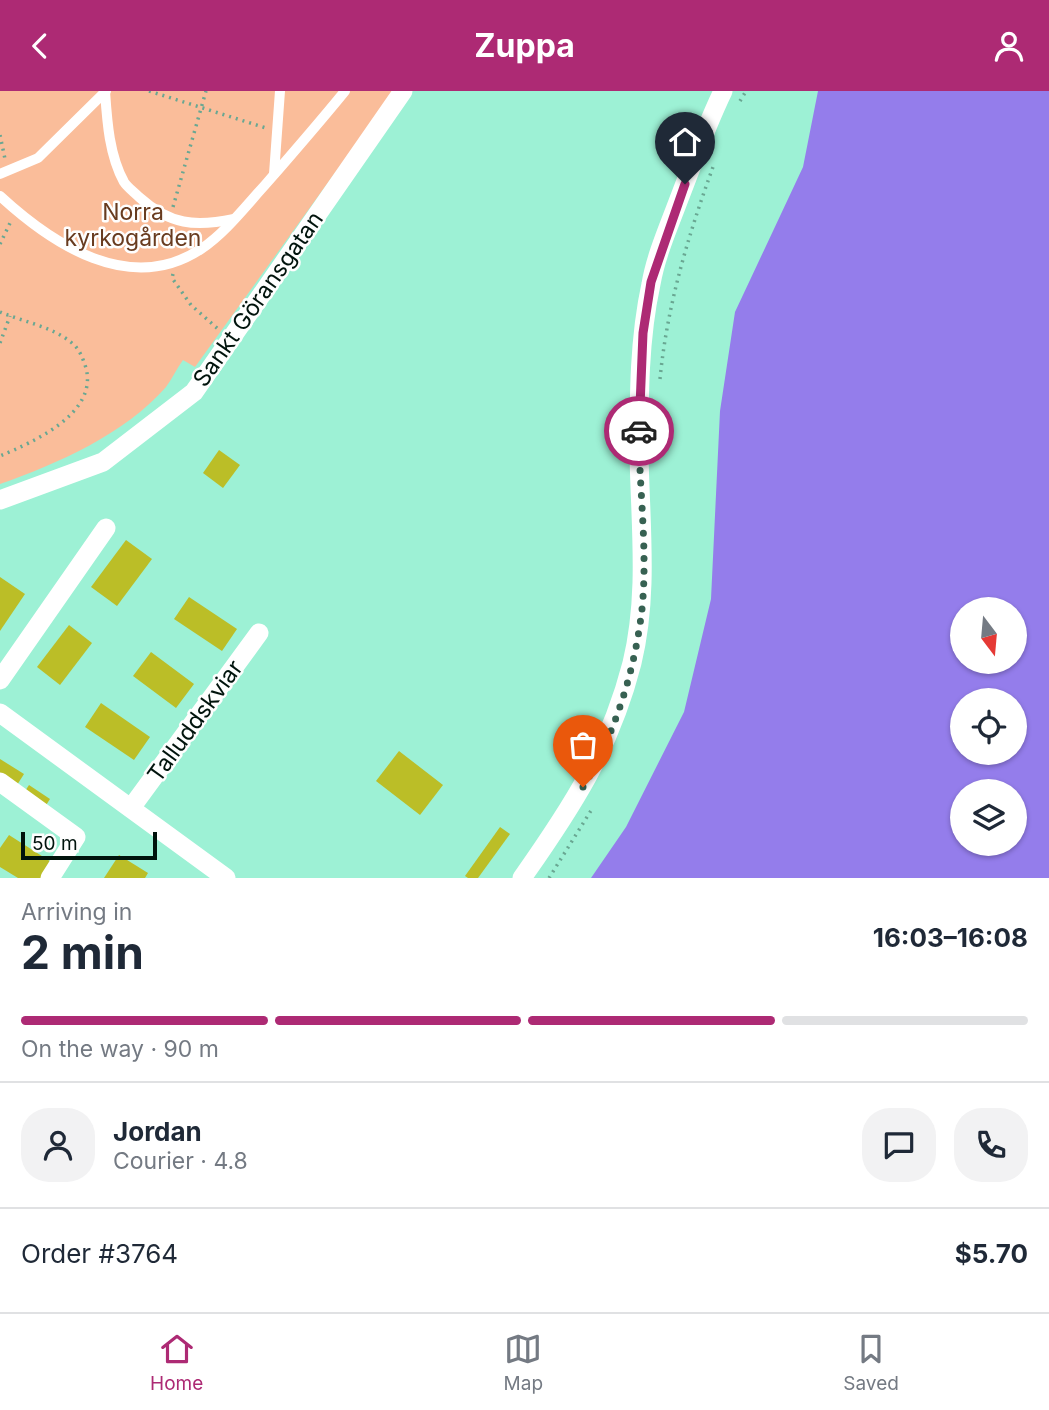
<!DOCTYPE html>
<meta charset="utf-8">
<style>
body{margin:0;font-family:Inter,sans-serif;background:#f2f2f3;color:#1f2937;height:100vh;display:flex;flex-direction:column;font-size:26px;white-space:nowrap}
*{box-sizing:border-box;margin:0}
p{font-size:23px;color:#747a83}
.icon{flex:none;width:38px;height:38px;fill:none;stroke:currentColor;stroke-width:2;stroke-linecap:round;stroke-linejoin:round}
.map{position:relative;height:787px;overflow:hidden}
.drawer{display:flex;flex-direction:column;background:#fff;flex:1}
.drawer>*{flex:none}
.needle{width:46px;rotate:164deg}
.tools{position:absolute;left:950px;top:506px;display:grid;gap:14px}
.tools a{display:grid;place-items:center;width:77px;height:77px;border-radius:50%;background:#fff;box-shadow:0 2px 5px #0004;font-size:35px}
.scale{position:absolute;left:21px;bottom:18px;width:136px;box-sizing:border-box;padding-left:7px;border:4px solid #00130c;border-top:0;font-size:19px;line-height:24px;white-space:nowrap;color:#00130c;-webkit-text-stroke:5px #fefefe;paint-order:stroke}
.pin{position:absolute;display:grid;place-items:center;width:60px;height:60px;color:#fff;margin:-72px -30px;border-radius:50% 50% 50% 0;rotate:-45deg;box-shadow:0 0 7px #0007}
.pin .icon{rotate:45deg}
.courier{position:absolute;display:grid;place-items:center;width:70px;height:70px;margin:-35px;border:5px solid #ad2a74;border-radius:50%;background:#fff;color:#222;box-shadow:0 2px 9px #0007}
.summary em{font-style:normal;font-weight:700}
.summary div{display:flex;flex-direction:column-reverse}
.summary{display:flex;align-items:center;justify-content:space-between;height:119px;padding:0 21px}
h1{font-size:46px;font-weight:700;line-height:52px}
.bar{display:grid;grid-template-columns:repeat(4,1fr);gap:10px 7px;align-content:center;height:84px;padding:0 21px}
.bar i{height:9px;border-radius:5px;background:#e0e1e3}
.bar .active{background:#ad2a74}
.bar p{grid-column:span 4}
.line{display:flex;align-items:center;gap:18px;padding:0 21px;border-top:2px solid #e0e1e3}
.line div{flex:1}
.round{display:grid;place-items:center;flex:none;width:74px;height:74px;border-radius:28px;background:#f2f2f3}
header{display:flex;justify-content:space-between;align-items:center;height:91px;padding:0 21px;background:#ad2a74;color:#fff;font-size:32px;font-weight:700}
.tabs{display:flex;justify-content:space-around;align-items:center;height:98px;border-top:2px solid #e0e1e3;background:#fff;font-size:19px;color:#747a83}
.tabs a{display:grid;justify-items:center;gap:4px}
.tabs .active{color:#ad2a74}
.map>svg:first-child{display:block}
.green{fill:#fabd9a}
.water{fill:#947deb;fill-rule:evenodd}
.building{fill:#bbbe27}
.lines{fill:none;stroke-linecap:round;stroke-linejoin:round}
.path{stroke:#69a792;stroke-width:3.5;stroke-dasharray:2 5;stroke-linecap:butt}
.service{stroke:#fff;stroke-width:10}
.minor{stroke:#fff;stroke-width:19}
.done{stroke:#376152;stroke-width:7;stroke-dasharray:0 12.6}
.route{stroke:#ad2a74;stroke-width:9}
.labels{text-anchor:middle;stroke-width:5;stroke-linejoin:round;paint-order:stroke}
.park-label{font-size:23px;fill:#683b1f;stroke:#fefefe}
.street-label{font-size:23px;fill:#00130c;stroke:#fefefe}
</style>
<header><svg class="icon" aria-label="back" viewBox="0 0 24 24"><path d="M15 5l-7 7 7 7"/></svg>Zuppa<svg class="icon" aria-label="person" viewBox="0 0 24 24"><circle cx="12" cy="8" r="4"/><path d="M4 21q1-7 8-7t8 7"/></svg></header>
<div class="map">
<svg width="1049" height="787" viewBox="0 0 1049 787">
<rect width="100%" height="100%" fill="#9df1d5"/>
<path class="green" d="M0,0H394L195,276L183,269C177,277 172,288 166,296C125,343 57,373 0,393Z"/>
<path class="water" d="M818,0H1049V787H591L626,736L684,621L711,508L720,320L735,221L803,76ZM962,518H1015V570H962ZM962,609H1015V662H962ZM962,700H1015V752H962Z"/>
<g class="building">
<polygon points="219,359 240,374 223,397 203,382"/>
<polygon points="126,449 152,468 117,515 91,496"/>
<polygon points="0,486 25,503 0,540"/>
<polygon points="189,506 237,538 222,560 174,528"/>
<polygon points="69,534 92,552 60,594 37,576"/>
<polygon points="151,561 194,593 176,617 133,585"/>
<polygon points="101,612 150,646 134,669 85,636"/>
<polygon points="399,660 443,694 420,724 376,690"/>
<polygon points="0,668 24,683 12,702 0,694"/>
<polygon points="29,694 50,708 41,722 20,708"/>
<polygon points="500,736 510,743 478,787 468,787 465,785"/>
<polygon points="9,744 56,774 48,787 18,787 0,776 0,757"/>
<polygon points="119,764 148,782 145,787 104,787"/>
</g>
<g class="lines">
<g class="path">
<polyline points="149,0 266,37"/>
<polyline points="740,10 746,0"/>
<polyline points="0,44 5,68"/>
<polyline points="173,116 206,0"/>
<polyline points="0,153 11,130"/>
<polyline points="173,183 172,187 191,214 218,238"/>
<path d="M0,221C24,231 54,236 73,253C80,259 83,268 86,277C98,323 33,351 0,365"/>
<polyline points="0,252 10,225"/>
<path d="M660,288C667,215 688,145 713,76"/>
<polyline points="549,787 592,718"/>
</g>
<g class="service">
<path d="M105,0C107,29 109,64 124,91C127,96 134,101 139,106C170,134 195,136 234,128"/>
<polyline points="0,83 38,67 106,0"/>
<polyline points="274,83 280,0"/>
<path d="M0,105C52,153 130,205 201,158C225,142 245,116 265,94C292,63 319,32 345,0"/>
</g>
<g class="minor">
<polyline points="0,409 103,371 194,301 403,0"/>
<polyline points="0,589 106,437"/>
<polyline points="0,622 226,787"/>
<polyline points="0,691 76,746 50,787"/>
<polyline points="131,717 259,542"/>
<path d="M522,787C572,716 610,658 632,572C649,502 640,432 639,361C639,305 639,248 651,193C656,164 669,135 679,108C693,72 706,35 723,0"/>
</g>
</g>
<g class="lines">
<path class="done" d="M583,696C615,643 635,579 642,518C648,459 639,399 639,340"/>
<polyline class="route" points="639,340 643,242 651,191 685,93"/>
</g>
<g class="labels">
<g class="park-label">
<text x="133" y="129">Norra<tspan x="133" dy="26">kyrkogården</tspan></text>
</g>
<g class="street-label">
<text transform="translate(258 208) rotate(-55)" y="8">Sankt Göransgatan</text>
<text transform="translate(195 630) rotate(-54)" y="8">Talluddskviar</text>
</g>
</g>
</svg>
<div class="tools">
<a><svg class="needle" viewBox="-14 -14 28 28"><path d="M0-13l5 13h-10z" fill="#e53935"/><path d="M0 13l5-13h-10z" fill="#747a83"/></svg></a>
<a><svg class="icon" aria-label="locate" viewBox="0 0 24 24"><circle cx="12" cy="12" r="6"/><path d="M12 2v4M12 18v4M2 12h4M18 12h4"/></svg></a>
<a><svg class="icon" aria-label="layers" viewBox="0 0 24 24"><path d="M12 4l9 5-9 5-9-5zM3 14l9 5 9-5"/></svg></a>
</div>
<div class="scale">50 m</div>
<div class="pin" style="left:583px;top:696px;background:#ea580c"><svg class="icon" aria-label="bag" viewBox="0 0 24 24"><path d="M5 8h14l-1 12H6zM9 8a3 3 0 0 1 6 0"/></svg></div>
<div class="pin" style="left:685px;top:93px;background:#1f2937"><svg class="icon" aria-label="home" viewBox="0 0 24 24"><path d="M3 11l9-7 9 7M6 9v11h12V9"/></svg></div>
<div class="courier" style="left:639px;top:340px"><svg class="icon" aria-label="car" viewBox="0 0 24 24"><path d="M5 17H2v-5l4-1 3-4h7l3 4 3 1v5h-3M9 17h6M6 11h13"/><circle cx="7" cy="17" r="2"/><circle cx="17" cy="17" r="2"/></svg></div>
</div>
<section class="drawer">
<div class="summary"><div><h1>2 min</h1><p>Arriving in</p></div><em>16:03–16:08</em></div>
<div class="bar"><i class="active"></i><i class="active"></i><i class="active"></i><i></i><p>On the way · 90 m</p></div>
<div class="line" style="height:126px"><a class="round"><svg class="icon" aria-label="person" viewBox="0 0 24 24"><circle cx="12" cy="8" r="4"/><path d="M4 21q1-7 8-7t8 7"/></svg></a><div><b>Jordan</b><p>Courier · 4.8</p></div><a class="round"><svg class="icon" aria-label="chat" viewBox="0 0 24 24"><path d="M4 5h16v11H9l-5 4z"/></svg></a><a class="round"><svg class="icon" aria-label="phone" viewBox="0 0 24 24"><path d="M5 4h4l2 5-3 2q2 4 5 5l2-3 5 2v4C11 20 4 13 5 4z"/></svg></a></div>
<div class="line" style="height:91px"><div>Order #3764</div><b>$5.70</b></div>
</section>
<nav class="tabs">
<a class="active"><svg class="icon" aria-label="home" viewBox="0 0 24 24"><path d="M3 11l9-7 9 7M6 9v11h12V9"/></svg>Home</a>
<a><svg class="icon" aria-label="map" viewBox="0 0 24 24"><path d="M3 6l6-2 6 2 6-2v14l-6 2-6-2-6 2zM9 4v14M15 6v14"/></svg>Map</a>
<a><svg class="icon" aria-label="saved" viewBox="0 0 24 24"><path d="M7 4h10v16l-5-4-5 4z"/></svg>Saved</a>
</nav>
